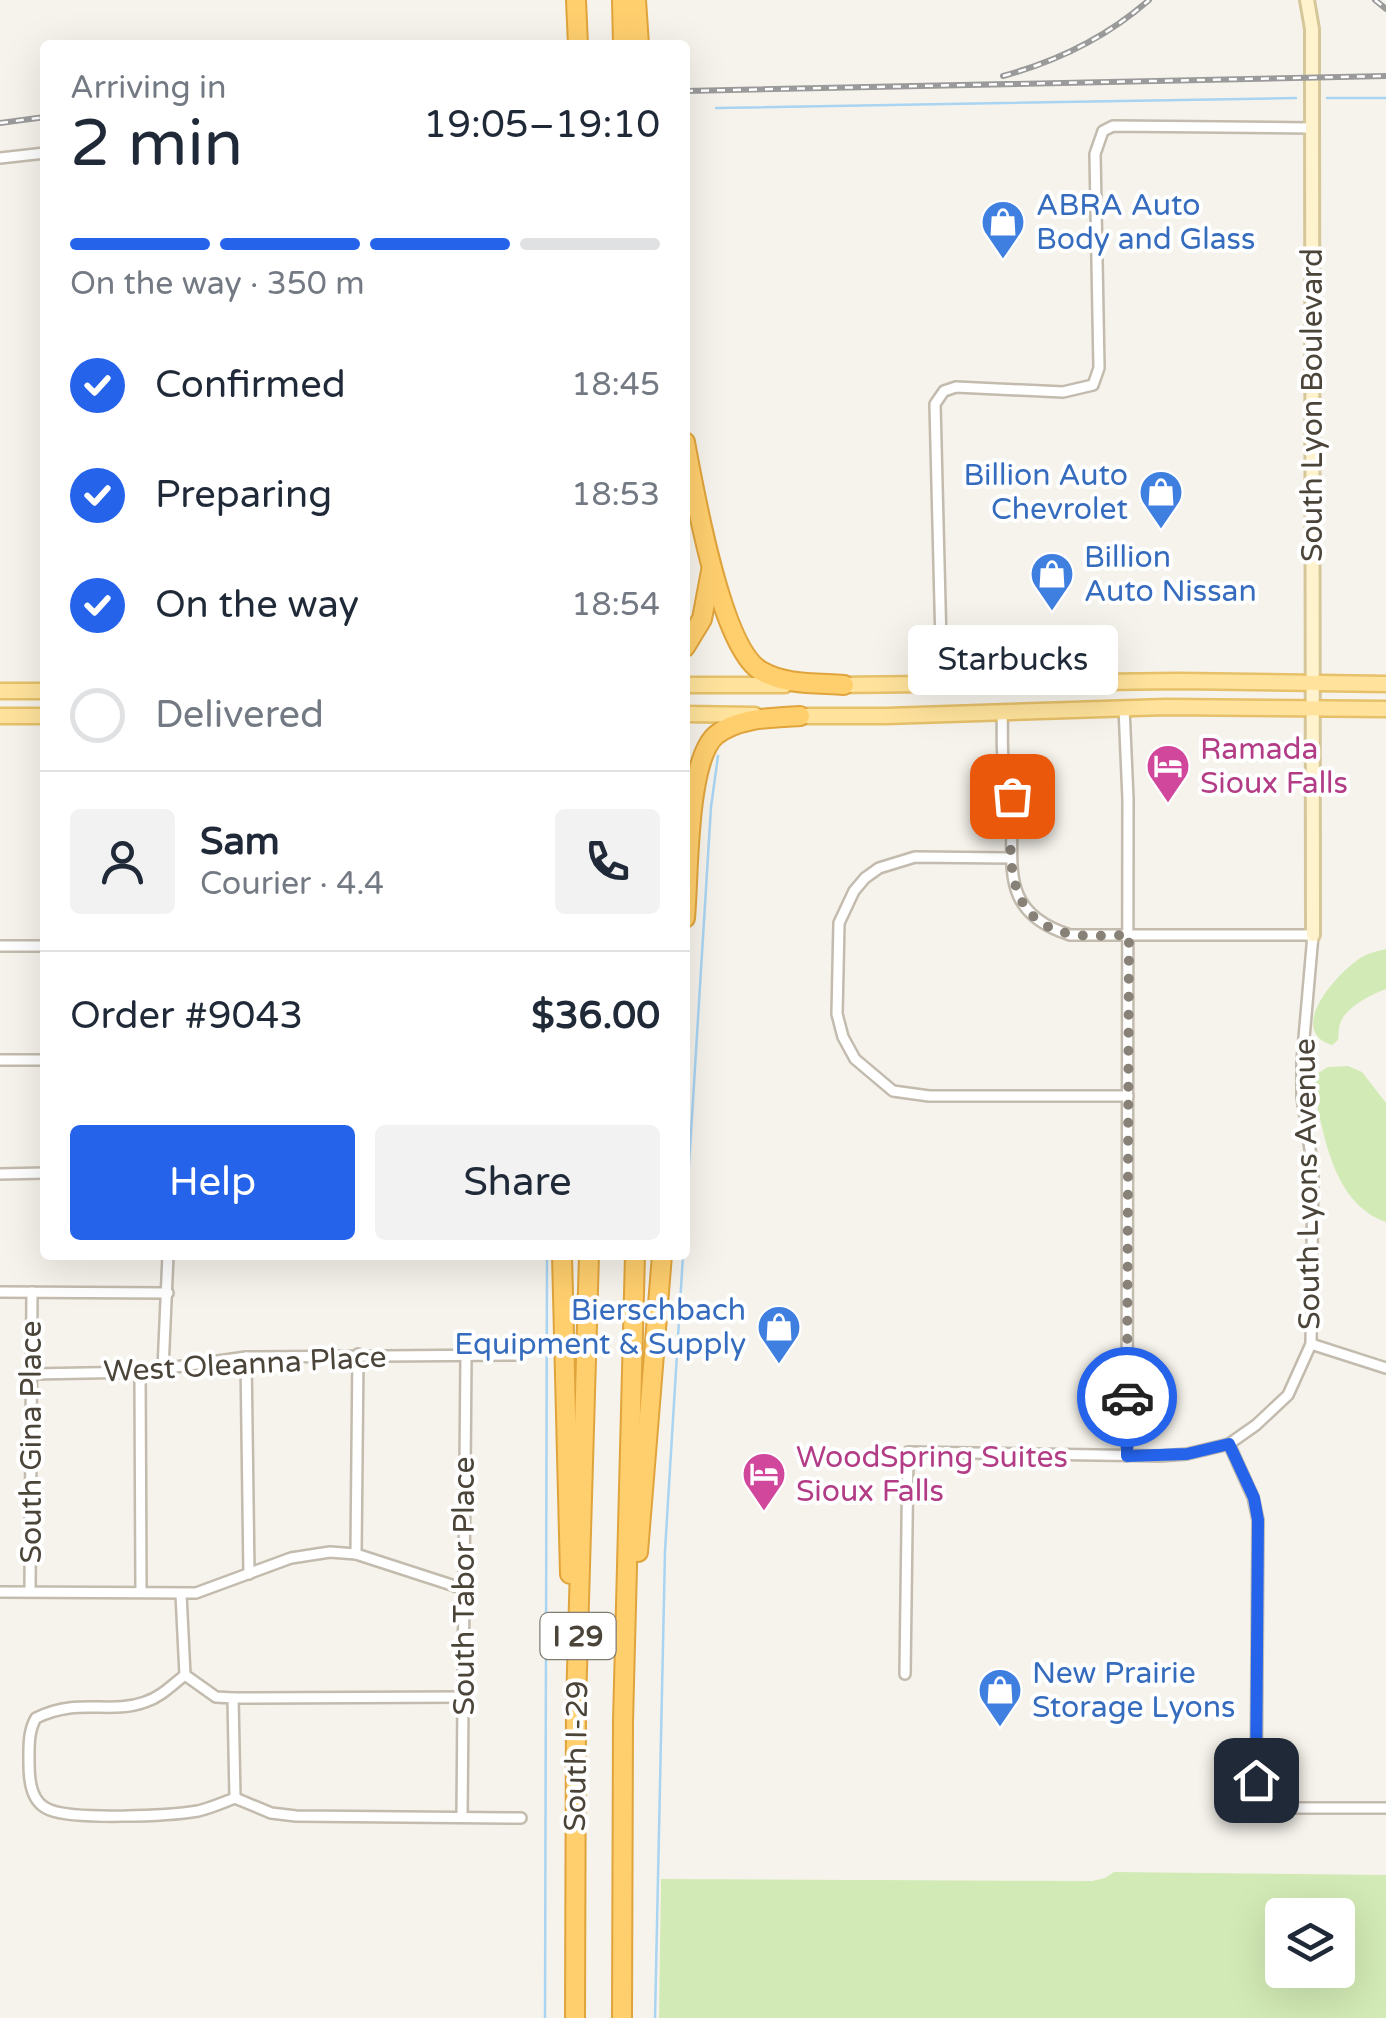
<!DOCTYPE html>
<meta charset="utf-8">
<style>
body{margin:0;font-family:"Varela Round",sans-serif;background:#f2f2f3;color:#1f2937;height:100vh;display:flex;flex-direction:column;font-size:38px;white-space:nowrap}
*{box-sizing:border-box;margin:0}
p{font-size:32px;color:#747a83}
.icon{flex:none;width:55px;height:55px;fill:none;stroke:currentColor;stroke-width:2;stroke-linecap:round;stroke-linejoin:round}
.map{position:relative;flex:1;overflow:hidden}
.sheet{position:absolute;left:40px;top:40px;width:650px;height:1220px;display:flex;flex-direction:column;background:#fff;border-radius:10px;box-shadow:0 10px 40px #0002}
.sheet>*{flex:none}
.fabs{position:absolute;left:1265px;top:1898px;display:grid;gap:20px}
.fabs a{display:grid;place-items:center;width:90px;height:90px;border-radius:10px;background:#fff;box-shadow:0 10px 40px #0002;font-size:50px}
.pin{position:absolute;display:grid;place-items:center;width:85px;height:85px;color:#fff;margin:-42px;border-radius:20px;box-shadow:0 5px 15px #0006}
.courier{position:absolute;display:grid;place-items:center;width:100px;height:100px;margin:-50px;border:8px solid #2563eb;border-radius:50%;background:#fff;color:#222;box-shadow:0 2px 12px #0007}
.bubble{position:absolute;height:70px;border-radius:10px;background:#fff;box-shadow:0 10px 40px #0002;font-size:32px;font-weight:600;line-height:70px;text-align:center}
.head em{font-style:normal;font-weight:600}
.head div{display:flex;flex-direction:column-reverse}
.head{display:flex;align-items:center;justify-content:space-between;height:170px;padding:0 30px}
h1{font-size:65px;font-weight:600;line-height:75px}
.bar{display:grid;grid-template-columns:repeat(4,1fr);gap:15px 10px;align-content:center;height:120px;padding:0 30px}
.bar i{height:12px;border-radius:8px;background:#e0e1e3}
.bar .current{background:#2563eb}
.bar p{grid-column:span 4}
.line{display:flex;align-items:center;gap:25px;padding:0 30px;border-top:2px solid #e0e1e3}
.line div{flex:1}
.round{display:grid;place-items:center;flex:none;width:105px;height:105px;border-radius:10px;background:#f2f2f3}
ol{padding:0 30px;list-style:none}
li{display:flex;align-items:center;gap:30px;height:110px}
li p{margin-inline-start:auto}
li .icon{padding:10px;border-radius:50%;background:#2563eb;color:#fff;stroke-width:4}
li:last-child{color:#747a83}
li i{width:55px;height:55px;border:5px solid #e0e1e3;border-radius:50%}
.action{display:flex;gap:20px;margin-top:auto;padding:20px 30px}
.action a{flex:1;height:115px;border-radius:10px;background:#2563eb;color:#fff;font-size:40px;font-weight:600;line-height:115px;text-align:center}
.action a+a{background:#f2f2f3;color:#1f2937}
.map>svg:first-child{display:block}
.green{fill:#d2eab5;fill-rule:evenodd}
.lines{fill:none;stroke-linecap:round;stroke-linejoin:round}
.stream{stroke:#a9d4f2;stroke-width:2.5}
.street-casing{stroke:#c2bbae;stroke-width:14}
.secondary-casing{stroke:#d6c79b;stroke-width:18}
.primary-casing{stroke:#e6c16a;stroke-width:19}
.highway-casing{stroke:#e0a43c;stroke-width:22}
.street{stroke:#fff;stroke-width:9}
.secondary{stroke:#fff3cd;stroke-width:12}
.primary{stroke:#ffe39c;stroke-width:14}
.highway{stroke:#ffcf6e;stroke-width:18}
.rail-casing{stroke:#9a9a9a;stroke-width:6}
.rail{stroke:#fff;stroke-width:2.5;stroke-dasharray:8;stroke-linecap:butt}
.done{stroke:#878178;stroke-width:10;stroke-dasharray:0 18}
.route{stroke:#2563eb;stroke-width:12}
.labels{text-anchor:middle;stroke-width:8;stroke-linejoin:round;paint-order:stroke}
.shield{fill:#fff;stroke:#817c74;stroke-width:2.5}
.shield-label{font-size:28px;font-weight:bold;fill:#4b4439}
.shop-label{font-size:30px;fill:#366cbe;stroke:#fff;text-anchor:start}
.street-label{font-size:30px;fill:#4b4439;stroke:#fff}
.hotel-label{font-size:30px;fill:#b23c85;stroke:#fff;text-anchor:start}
</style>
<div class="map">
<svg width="1386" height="2018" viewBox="0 0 1386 2018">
<rect width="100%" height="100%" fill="#f6f3ec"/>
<g class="green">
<path d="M1386,949V989C1372,994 1344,1008 1340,1024C1338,1029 1339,1035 1338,1040L1332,1045C1284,1030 1340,970 1362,957C1369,953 1379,951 1386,949Z"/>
<path d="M1348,1066L1362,1072L1386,1103V1222C1331,1202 1325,1134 1312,1085L1315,1075L1328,1067Z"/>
<path d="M1114,1872L1386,1875V2018H659L661,1879L1092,1881L1105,1878ZM1338,1915V1970H1282V1915Z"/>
</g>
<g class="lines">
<g class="stream">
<polyline points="1327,98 1386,98"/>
<polyline points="716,108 1296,98"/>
<polyline points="685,1230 711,807 718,756"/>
<polyline points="545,2018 547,1255"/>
<polyline points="655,2018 665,1551 683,1255"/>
</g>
<defs>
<g id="street">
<polyline points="0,158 45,153"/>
<polyline points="942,684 935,404 944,391 956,387 1063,392 1093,385 1099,368 1095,154 1103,131 1113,126 1311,128"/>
<polyline points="1124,708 1128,799 1127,1456"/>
<polyline points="1010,858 915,857 879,868 865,878 854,891 839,923 837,1014 843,1037 855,1059 893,1091 929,1096 1128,1096"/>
<polyline points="0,946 45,946"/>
<polyline points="0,1060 45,1060"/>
<polyline points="0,1174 45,1173"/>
<polyline points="0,1292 168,1293"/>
<polyline points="1311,1344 1386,1368"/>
<polyline points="246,1357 249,1574"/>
<polyline points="163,1369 168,1255"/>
<polyline points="140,1372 141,1592"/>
<polyline points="33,1374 140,1372 246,1357 518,1355"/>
<polyline points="1229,1444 1253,1497 1258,1520 1256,1808 1386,1808"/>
<polyline points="356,1554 358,1354"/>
<polyline points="30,1591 32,1292"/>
<polyline points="0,1592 196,1593 291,1558 330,1552 356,1554 464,1589"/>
<polyline points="181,1594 185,1675 216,1697 233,1698 235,1798"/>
<path d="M905,1674L908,1452L1161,1456L1187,1454L1229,1444L1256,1425L1288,1395L1311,1344L1313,1169L1302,1097V1061L1313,935H1070C994,911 1016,860 1011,798C1011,788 1006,778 1004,767C1001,750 1003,730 1002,712"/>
<path d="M185,1675C172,1685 161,1697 145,1702C109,1715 79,1697 36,1718C28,1731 29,1748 29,1763C29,1781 31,1803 50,1810C75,1820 169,1816 198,1811C211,1808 222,1803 235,1798L271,1813L296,1816L521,1818"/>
<polyline points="233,1698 463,1697"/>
<polyline points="462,1817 466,1356"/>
</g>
<polyline id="secondary" points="1307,0 1312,29 1312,78 1313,935"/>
<g id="primary">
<polyline points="685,685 785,685"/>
<polyline points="837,685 1179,681 1386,684"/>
<polyline points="0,691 45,691"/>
<polyline points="685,714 755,715"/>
<polyline points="0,716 45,716"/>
<polyline points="792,716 886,716 1166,707 1386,709"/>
</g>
<g id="highway">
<polyline points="576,0 578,45"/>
<polyline points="622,0 623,45"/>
<polyline points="636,0 639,45"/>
<path d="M685,442C694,490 721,648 761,671C784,685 818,683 844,685"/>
<polyline points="685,647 702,619 711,571"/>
<path d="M685,918C689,877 686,761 716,735C739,717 772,718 800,716"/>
<polyline points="562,1255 570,1574"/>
<polyline points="638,1552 662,1255"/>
<polyline points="575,2018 576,1705 589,1255"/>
<polyline points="622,2018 623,1722 635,1255"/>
</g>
</defs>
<use href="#street" class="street-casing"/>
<use href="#secondary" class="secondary-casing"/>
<use href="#primary" class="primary-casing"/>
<use href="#highway" class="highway-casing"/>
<use href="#street" class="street"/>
<use href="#secondary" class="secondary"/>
<use href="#primary" class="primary"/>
<use href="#highway" class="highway"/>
<defs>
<g id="rail">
<polyline points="1375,0 1386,9"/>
<path d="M1003,76C1058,61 1107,37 1149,0"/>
<polyline points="685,91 1386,76"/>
<polyline points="0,123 45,117"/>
</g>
</defs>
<use href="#rail" class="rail-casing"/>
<use href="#rail" class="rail"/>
</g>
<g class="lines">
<path class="done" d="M1012,796C1010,849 1001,918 1066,933C1086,938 1109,935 1129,935L1127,1397"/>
<polyline class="route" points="1127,1397 1127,1456 1187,1454 1229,1444 1254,1498 1258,1520 1256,1780"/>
</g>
<defs>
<symbol id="shop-pin" viewBox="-11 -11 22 30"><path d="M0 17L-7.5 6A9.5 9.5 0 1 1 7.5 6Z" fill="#3f7fe0" stroke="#fff"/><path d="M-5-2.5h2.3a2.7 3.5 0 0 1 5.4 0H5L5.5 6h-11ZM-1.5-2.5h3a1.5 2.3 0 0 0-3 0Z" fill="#fff"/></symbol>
<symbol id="hotel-pin" viewBox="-11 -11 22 30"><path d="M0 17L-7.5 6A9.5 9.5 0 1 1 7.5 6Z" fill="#d1479c" stroke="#fff"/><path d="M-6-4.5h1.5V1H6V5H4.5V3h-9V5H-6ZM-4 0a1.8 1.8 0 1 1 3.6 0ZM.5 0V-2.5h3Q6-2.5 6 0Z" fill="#fff"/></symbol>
</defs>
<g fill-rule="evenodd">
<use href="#shop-pin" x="978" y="197" width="50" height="68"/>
<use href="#shop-pin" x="1136" y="467" width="50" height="68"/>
<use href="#shop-pin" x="1027" y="549" width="50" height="68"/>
<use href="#hotel-pin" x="1143" y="741" width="50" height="68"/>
<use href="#shop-pin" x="754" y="1302" width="50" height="68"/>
<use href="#hotel-pin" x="739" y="1449" width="50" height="68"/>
<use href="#shop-pin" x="975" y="1665" width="50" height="68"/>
</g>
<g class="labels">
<rect class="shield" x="540.5" y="1613" width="75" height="46" rx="8"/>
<g class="shield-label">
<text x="578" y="1646">I 29</text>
</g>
<g class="shop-label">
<text x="1036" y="215">ABRA Auto<tspan x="1036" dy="34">Body and Glass</tspan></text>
<text x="1128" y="485" text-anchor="end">Billion Auto<tspan x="1128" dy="34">Chevrolet</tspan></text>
<text x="1084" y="567">Billion<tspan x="1084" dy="34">Auto Nissan</tspan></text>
<text x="746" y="1320" text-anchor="end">Bierschbach<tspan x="746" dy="34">Equipment &amp; Supply</tspan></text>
<text x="1032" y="1683">New Prairie<tspan x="1032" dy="34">Storage Lyons</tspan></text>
</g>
<g class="street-label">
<text transform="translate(1312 405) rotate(-90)" y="10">South Lyon Boulevard</text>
<text transform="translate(1307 1184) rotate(-91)" y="10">South Lyons Avenue</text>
<text transform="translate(245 1364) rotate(-3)" y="10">West Oleanna Place</text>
<text transform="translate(31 1442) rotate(-90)" y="10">South Gina Place</text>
<text transform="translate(464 1586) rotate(-90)" y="10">South Tabor Place</text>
<text transform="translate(576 1756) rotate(-89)" y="10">South I-29</text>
</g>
<g class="hotel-label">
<text x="1200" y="759">Ramada<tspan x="1200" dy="34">Sioux Falls</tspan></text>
<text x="796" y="1467">WoodSpring Suites<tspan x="796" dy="34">Sioux Falls</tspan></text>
</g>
</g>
</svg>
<div class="fabs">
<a><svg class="icon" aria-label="layers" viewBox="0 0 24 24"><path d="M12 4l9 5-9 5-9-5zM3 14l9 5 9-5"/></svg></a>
</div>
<div class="pin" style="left:1012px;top:796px;background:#ea580c"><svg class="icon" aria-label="bag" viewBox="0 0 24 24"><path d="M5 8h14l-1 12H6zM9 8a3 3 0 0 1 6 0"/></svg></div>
<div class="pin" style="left:1256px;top:1780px;background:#1f2937"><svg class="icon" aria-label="home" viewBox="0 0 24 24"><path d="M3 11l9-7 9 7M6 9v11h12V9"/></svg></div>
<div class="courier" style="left:1127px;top:1397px"><svg class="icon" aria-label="car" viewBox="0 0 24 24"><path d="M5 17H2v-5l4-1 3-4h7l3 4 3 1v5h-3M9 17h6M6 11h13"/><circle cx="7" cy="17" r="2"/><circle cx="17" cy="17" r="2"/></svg></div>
<div class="bubble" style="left:908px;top:625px;width:210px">Starbucks</div>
<section class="sheet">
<div class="head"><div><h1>2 min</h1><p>Arriving in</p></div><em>19:05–19:10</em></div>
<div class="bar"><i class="current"></i><i class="current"></i><i class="current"></i><i></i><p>On the way · 350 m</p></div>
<ol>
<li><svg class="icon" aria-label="check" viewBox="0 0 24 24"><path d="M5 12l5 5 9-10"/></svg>Confirmed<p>18:45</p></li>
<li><svg class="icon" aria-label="check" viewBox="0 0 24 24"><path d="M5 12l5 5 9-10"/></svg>Preparing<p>18:53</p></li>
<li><svg class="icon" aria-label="check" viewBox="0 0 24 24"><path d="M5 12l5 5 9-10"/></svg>On the way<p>18:54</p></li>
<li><i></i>Delivered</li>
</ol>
<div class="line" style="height:180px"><a class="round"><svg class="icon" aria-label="person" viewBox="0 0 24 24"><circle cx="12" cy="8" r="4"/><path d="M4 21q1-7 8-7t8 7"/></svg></a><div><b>Sam</b><p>Courier · 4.4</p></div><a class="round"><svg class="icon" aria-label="phone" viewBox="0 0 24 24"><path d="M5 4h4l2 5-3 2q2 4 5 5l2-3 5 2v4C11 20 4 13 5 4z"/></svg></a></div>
<div class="line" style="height:130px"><div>Order #9043</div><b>$36.00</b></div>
<div class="action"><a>Help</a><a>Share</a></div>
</section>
</div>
